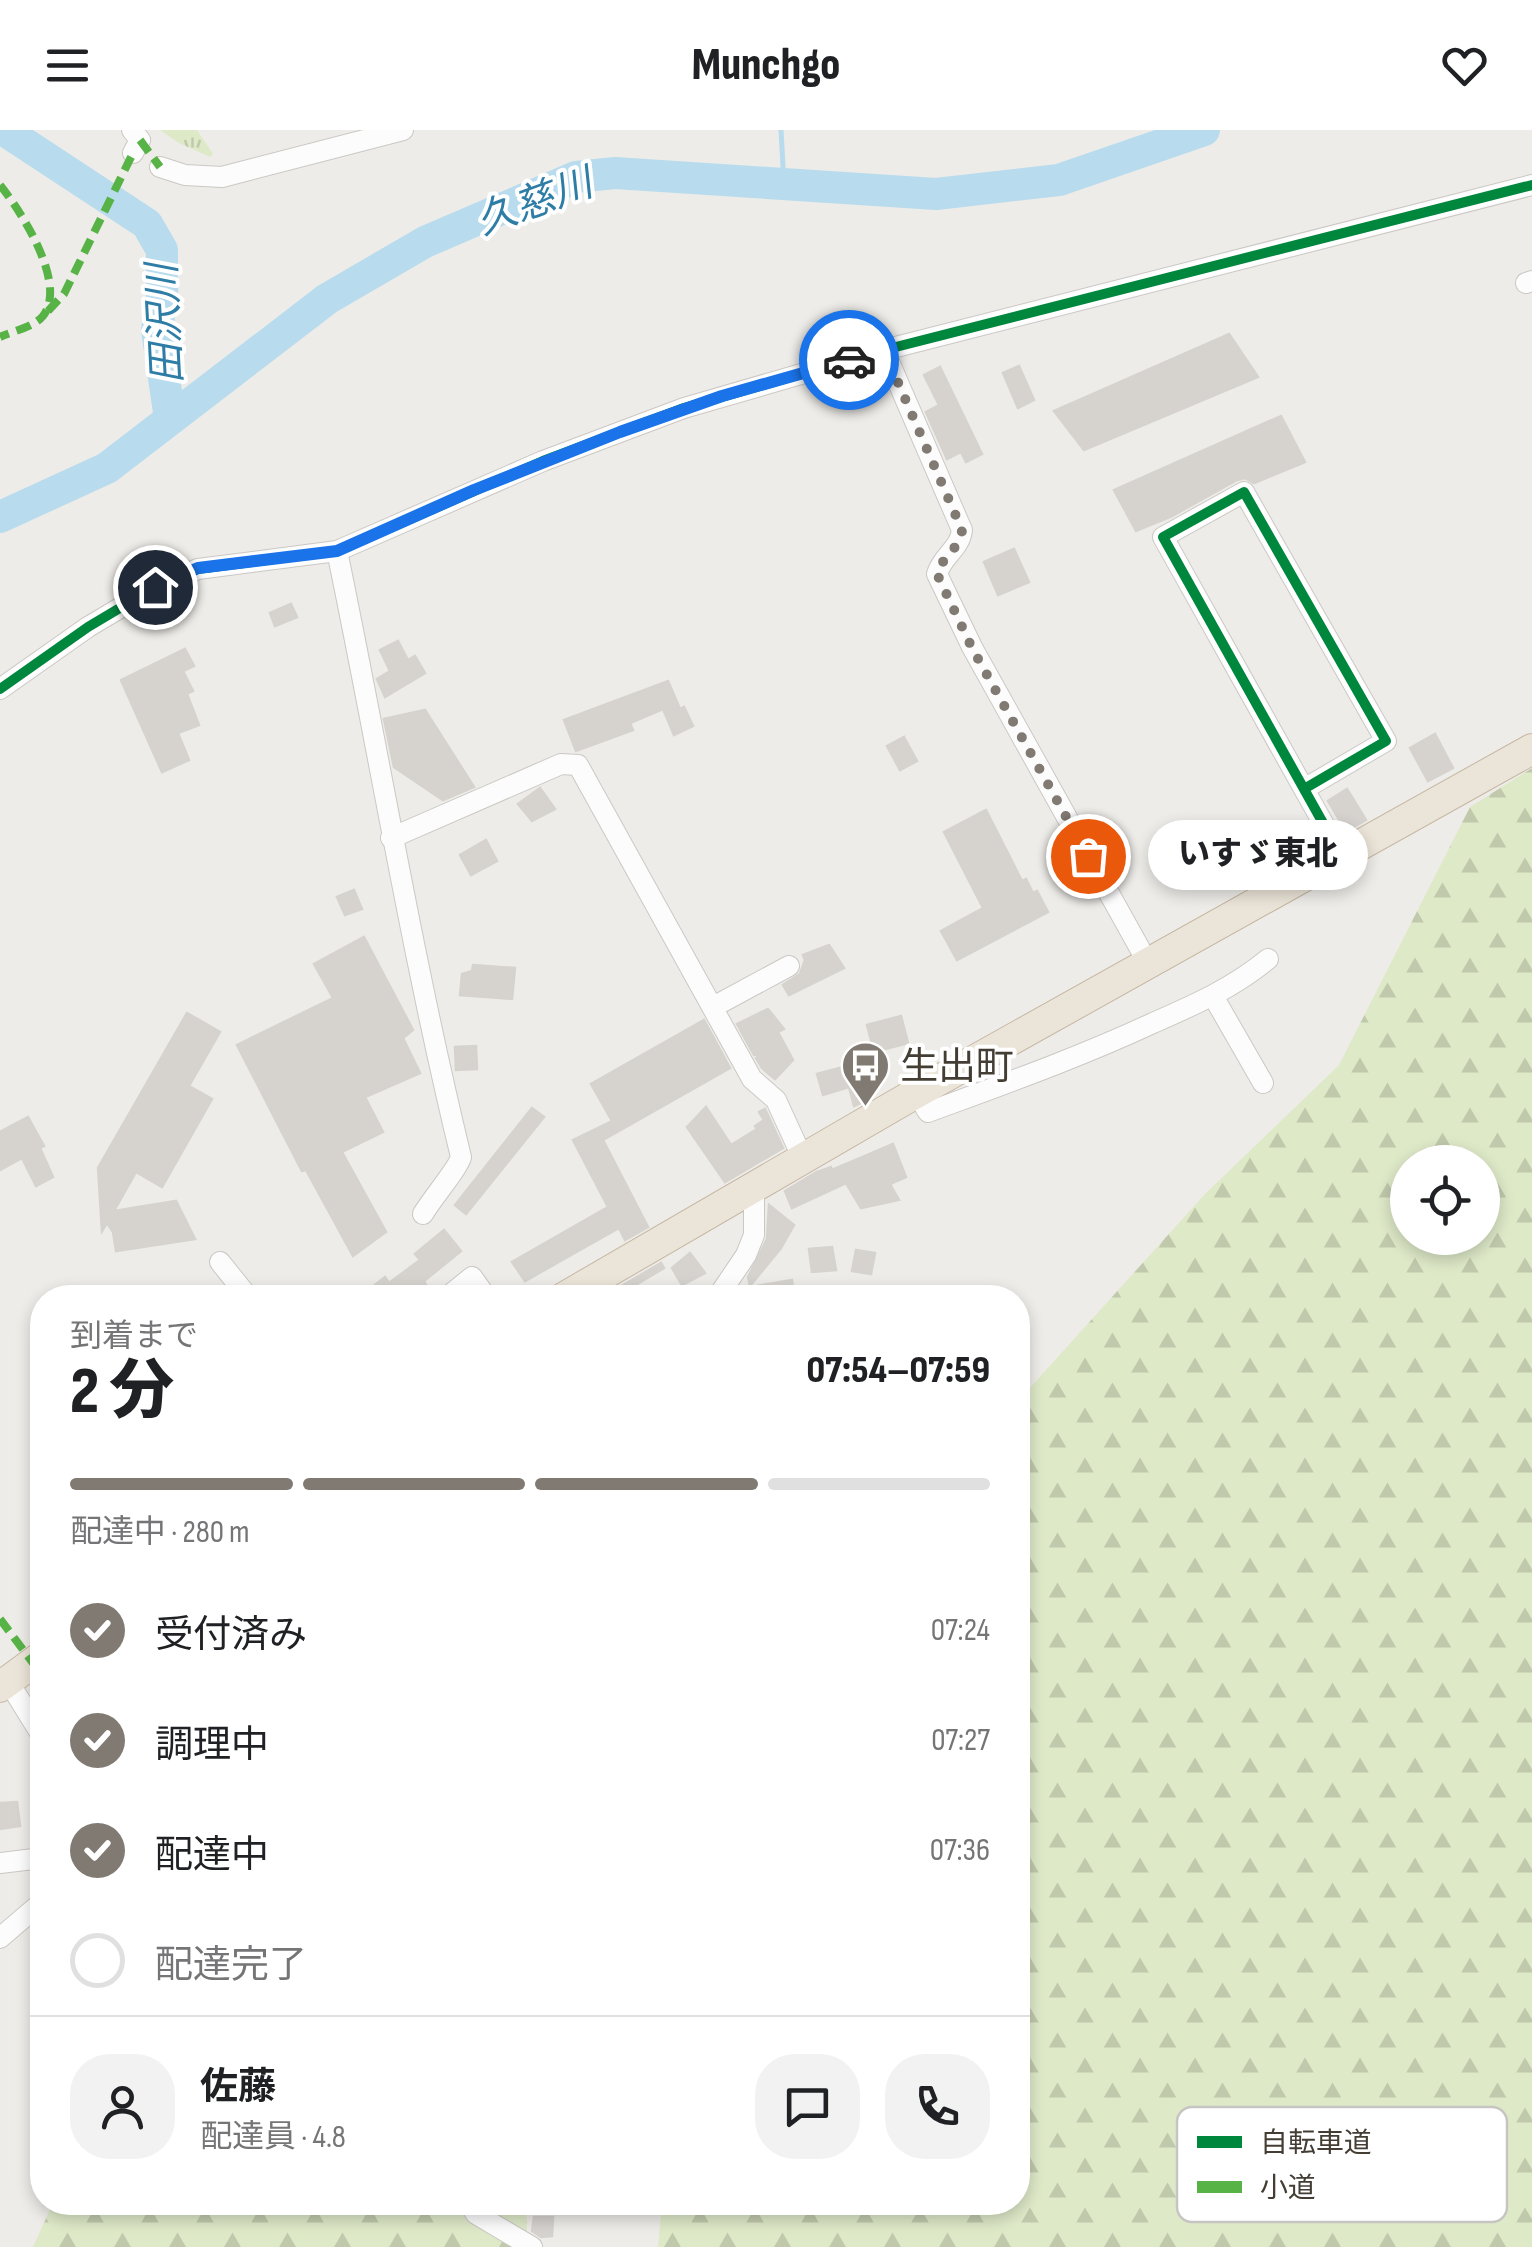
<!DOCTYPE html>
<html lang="ja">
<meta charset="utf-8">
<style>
body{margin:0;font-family:"Sofia Sans Condensed","Noto Sans JP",sans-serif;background:#f2f2f2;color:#202124;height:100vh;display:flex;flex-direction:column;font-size:38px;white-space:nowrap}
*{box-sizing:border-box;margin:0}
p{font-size:32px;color:#757577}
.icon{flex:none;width:55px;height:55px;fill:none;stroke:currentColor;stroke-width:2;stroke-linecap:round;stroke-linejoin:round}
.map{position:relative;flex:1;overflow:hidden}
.side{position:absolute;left:30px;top:1155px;width:1000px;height:930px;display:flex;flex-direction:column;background:#fff;border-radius:40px;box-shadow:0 5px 15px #0003}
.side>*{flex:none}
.buttons{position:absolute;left:1390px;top:1015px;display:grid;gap:20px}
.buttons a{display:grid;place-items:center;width:110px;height:110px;border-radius:50%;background:#fff;box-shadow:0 5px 15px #0003;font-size:50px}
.pin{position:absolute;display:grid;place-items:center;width:85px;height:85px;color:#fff;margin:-42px;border:5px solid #fff;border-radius:50%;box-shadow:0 2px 10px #0007}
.courier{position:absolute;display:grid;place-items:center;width:100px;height:100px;margin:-50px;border:8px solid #1a73e8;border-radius:50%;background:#fff;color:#222;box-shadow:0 2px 12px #0007}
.bubble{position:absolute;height:70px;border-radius:35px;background:#fff;box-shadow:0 5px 15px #0003;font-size:32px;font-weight:800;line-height:70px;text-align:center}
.head em{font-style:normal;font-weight:800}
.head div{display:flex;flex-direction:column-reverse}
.head{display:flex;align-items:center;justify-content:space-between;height:170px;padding:0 40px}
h1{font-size:65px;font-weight:800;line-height:75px}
.bar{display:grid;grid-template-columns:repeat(4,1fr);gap:15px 10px;align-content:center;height:120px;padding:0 40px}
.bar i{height:12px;border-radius:8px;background:#e0e0e0}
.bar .selected{background:#807a73}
.bar p{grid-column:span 4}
.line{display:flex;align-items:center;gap:25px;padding:0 40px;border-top:2px solid #e0e0e0}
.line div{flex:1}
.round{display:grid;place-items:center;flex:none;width:105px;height:105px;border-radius:40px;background:#f2f2f2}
ol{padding:0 40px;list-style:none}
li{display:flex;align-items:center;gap:30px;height:110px}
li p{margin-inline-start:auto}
li .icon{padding:10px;border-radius:50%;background:#807a73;color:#fff;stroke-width:4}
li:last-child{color:#757577}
li i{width:55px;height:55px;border:5px solid #e0e0e0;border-radius:50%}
header{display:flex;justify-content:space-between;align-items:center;height:130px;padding:0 40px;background:#fff;font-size:45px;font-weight:800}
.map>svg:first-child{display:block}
.grass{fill:url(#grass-tufts)}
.forest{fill:url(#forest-firs);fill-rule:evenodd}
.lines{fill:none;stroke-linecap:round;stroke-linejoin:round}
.stream{stroke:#b8dced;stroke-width:5}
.river{stroke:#b8dced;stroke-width:32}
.building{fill:#d6d3cf;stroke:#d6d3ce;stroke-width:2.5}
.minor-casing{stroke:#cbc8c4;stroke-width:22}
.highway-casing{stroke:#c6b7a3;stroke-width:32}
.minor{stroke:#fcfcfc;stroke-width:20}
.highway{stroke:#ebe4d8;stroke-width:30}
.quiet{stroke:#57b346;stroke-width:8;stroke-dasharray:15 8;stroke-linecap:butt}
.cycleway-casing{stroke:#fff;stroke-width:16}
.cycleway{stroke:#00873e;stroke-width:10}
.done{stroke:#807a73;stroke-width:10;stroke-dasharray:0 18}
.route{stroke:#1a73e8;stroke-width:12}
.labels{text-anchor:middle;stroke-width:8;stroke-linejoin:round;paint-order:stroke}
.poi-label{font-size:38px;fill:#443d34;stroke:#fff;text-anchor:start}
.water-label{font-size:40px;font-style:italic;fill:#2e7da6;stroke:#fff}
.key{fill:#fff;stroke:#c7c5c2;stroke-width:2.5}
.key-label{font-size:28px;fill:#443d34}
</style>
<header><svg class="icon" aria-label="menu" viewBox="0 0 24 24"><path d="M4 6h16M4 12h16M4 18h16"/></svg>Munchgo<svg class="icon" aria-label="heart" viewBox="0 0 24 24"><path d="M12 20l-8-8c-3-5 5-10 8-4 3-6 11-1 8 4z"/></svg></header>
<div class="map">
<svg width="1532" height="2117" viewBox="0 0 1532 2117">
<defs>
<pattern id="grass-tufts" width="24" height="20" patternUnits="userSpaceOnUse" patternTransform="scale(2.5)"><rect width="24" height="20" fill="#dee9c8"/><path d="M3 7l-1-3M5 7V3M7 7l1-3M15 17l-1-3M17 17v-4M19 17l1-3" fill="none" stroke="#c0c9ac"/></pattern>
<pattern id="forest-firs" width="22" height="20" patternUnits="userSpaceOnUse" patternTransform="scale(2.5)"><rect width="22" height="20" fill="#dee9c8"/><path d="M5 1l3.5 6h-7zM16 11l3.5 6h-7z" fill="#c0c9ac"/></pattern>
</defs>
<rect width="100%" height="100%" fill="#eeece8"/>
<polygon class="grass" points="160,0 197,0 213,24 210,27 177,12"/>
<g class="forest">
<path d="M1532,638V2117H658L662,2073L1018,2072V1271L1205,1064L1339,935L1470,677ZM1408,1032H1482V1108H1408Z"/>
<polygon points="517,2072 527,2088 527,2117 33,2117 53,2073"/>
</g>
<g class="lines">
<polyline class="stream" points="781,0 784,54"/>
<g class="river">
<polyline points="4,0 147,94 162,120 162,165 157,200 170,289"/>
<polyline points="0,387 107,338 327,169 425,112 576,47 615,43 936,64 1059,50 1204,0"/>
</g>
</g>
<g class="building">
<polygon points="1229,204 1258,247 1084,320 1054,281"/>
<polygon points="1019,236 1034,270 1018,278 1003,243"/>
<polygon points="940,237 982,324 966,332 961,322 947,329 926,282 939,275 924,245"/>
<polygon points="1281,286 1305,332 1254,353 1245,348 1237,350 1172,386 1136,401 1114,360"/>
<polygon points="1014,419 1029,452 998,465 984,432"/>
<polygon points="291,474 297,487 275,496 270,483"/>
<polygon points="398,511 408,530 415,526 425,543 385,567 377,549 390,541 380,520"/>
<polygon points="185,519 194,536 183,541 193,561 187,564 199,595 178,603 189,630 162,642 121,550"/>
<polygon points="668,551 680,579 684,577 693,596 674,605 663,579 630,593 633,600 576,621 564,590"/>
<polygon points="425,580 474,657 443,670 394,637 384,589"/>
<polygon points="1435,604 1453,638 1428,651 1410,618"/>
<polygon points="904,607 917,631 900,640 887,616"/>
<polygon points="540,658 555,679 532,691 518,674"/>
<polygon points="1347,659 1366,690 1346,701 1328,671"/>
<polygon points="986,680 1022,751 1026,749 1033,763 1037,761 1048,782 957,830 941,801 983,778 944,702"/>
<polygon points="486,710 497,731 471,745 460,725"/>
<polygon points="354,760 362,779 345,785 337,767"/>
<polygon points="364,807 413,900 403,908 420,943 365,967 383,1002 342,1022 386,1102 353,1126 306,1040 302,1041 237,915 333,868 314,834"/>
<polygon points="829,815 844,838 789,865 783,855 800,844 805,830 803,825"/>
<polygon points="473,835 515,838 512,869 460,865 462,844 472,841"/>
<polygon points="768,879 784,899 778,902 793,930 775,949 762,938 756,928 761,924 754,925 737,894"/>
<polygon points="187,883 220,902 189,956 212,969 162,1057 136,1042 114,1081 176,1071 195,1109 116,1121 113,1102 107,1093 102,1101 98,1038"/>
<polygon points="901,886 908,913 874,922 867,895"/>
<polygon points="704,890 730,938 603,1010 648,1097 625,1110 619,1098 525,1151 512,1132 608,1077 573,1010 612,991 591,954"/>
<polygon points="476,916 477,939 456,940 455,917"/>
<polygon points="866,931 873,957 864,959 867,970 854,976 849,957 823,965 817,944"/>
<polygon points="706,977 731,1015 757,999 755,996 764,990 759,982 765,979 783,1018 725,1052 687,997"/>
<polygon points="532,978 544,987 466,1084 455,1075"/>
<polygon points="28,987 44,1016 40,1018 53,1047 36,1056 22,1028 0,1040 0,1002"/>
<polygon points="893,1014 906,1047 890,1054 899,1070 861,1078 846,1053 792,1078 785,1061 817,1042 831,1037 832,1040"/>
<polygon points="769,1075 794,1095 781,1118 750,1156 748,1147 767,1109"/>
<polygon points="444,1100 461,1121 424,1151 433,1168 358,1168 385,1147 389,1153 420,1130 415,1124"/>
<polygon points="832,1117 836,1140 812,1142 809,1119"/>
<polygon points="856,1120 875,1123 871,1144 852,1141"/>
<polygon points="690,1123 705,1143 682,1155 672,1138"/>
<polygon points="661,1133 664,1138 634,1156 638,1168 601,1168"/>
<polygon points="792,1150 794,1168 736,1168 739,1159"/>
<polygon points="17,1672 20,1696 0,1699 0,1673"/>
<polygon points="534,2087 553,2087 552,2106 541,2107 532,2101"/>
</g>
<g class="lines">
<defs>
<g id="minor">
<polyline points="132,0 140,10 133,23"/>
<polyline points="160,37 185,45 222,47 403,0"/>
<polyline points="1526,153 1532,151"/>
<path d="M884,220L962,400C960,419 942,426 937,444L972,517L1149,835"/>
<path d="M337,421C379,623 412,826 461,1027C459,1037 431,1070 423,1084"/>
<polyline points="0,559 88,497 155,457 198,439 337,421 543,331 684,278 884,220 1532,55"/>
<polyline points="1304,659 1386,611 1244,362 1163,407 1342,727"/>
<polyline points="391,708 561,634 578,635 752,949 776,970 803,1029"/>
<polyline points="1213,866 1263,953"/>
<polyline points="713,877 789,836"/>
<path d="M916,963L928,982C1004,954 1080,927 1153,893C1194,875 1233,858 1268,829"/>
<polyline points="220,1132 249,1168"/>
<polyline points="446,1168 472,1147 487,1168"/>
<polyline points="717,1168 746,1125 754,1105 754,1057"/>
<polyline points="8,1551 42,1606"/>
<polyline points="0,1733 42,1728"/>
<polyline points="0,1808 42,1772"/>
<polyline points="468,2072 476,2084 532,2117"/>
</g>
<g id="highway">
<polyline points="563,1168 916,963 1532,619"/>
<polyline points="0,1557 42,1526"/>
</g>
</defs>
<use href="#minor" class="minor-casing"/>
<use href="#highway" class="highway-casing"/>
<use href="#minor" class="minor"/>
<use href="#highway" class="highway"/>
<g class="quiet">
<polyline points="140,10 160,37"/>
<path d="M0,55C21,81 68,154 43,186C34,197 13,201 0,207"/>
<polyline points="48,181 64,164 133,23"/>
<polyline points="0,1489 33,1533"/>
</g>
<defs>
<g id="cycleway">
<polyline points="0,559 88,497 155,457 198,439 337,421 543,331 684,278 884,220 1532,55"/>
<polyline points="1304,659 1386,611 1244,362 1163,407 1342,727"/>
</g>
</defs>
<use href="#cycleway" class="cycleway-casing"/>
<use href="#cycleway" class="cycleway"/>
</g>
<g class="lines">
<path class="done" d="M849,230L884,220L962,400C960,419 942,426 937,444L972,518L1088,726"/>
<polyline class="route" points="155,457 198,438 337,421 474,360 620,302 722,266 849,230"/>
</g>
<defs>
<symbol id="bus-pin" viewBox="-11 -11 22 30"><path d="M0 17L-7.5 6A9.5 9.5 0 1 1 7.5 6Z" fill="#807a73" stroke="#fff"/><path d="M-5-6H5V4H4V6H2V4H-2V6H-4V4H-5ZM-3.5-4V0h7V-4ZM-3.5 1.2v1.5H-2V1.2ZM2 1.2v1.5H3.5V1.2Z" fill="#fff"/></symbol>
</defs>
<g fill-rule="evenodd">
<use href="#bus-pin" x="838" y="908" width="55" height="75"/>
</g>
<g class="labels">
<g class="poi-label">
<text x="900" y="949">生出町</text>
</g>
<g class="water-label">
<text transform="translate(534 71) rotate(-20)" y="14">久慈川</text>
<text transform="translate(164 194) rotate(-93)" y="14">田沢川</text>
</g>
</g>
<rect x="1177" y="1977" width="330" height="115" rx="15" class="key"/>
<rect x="1197" y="2006" width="45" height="12" fill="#00873e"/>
<rect x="1197" y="2051" width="45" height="12" fill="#57b346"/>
<g class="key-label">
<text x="1260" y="2022">自転車道</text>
<text x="1260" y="2067">小道</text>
</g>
</svg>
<div class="buttons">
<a><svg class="icon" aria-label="locate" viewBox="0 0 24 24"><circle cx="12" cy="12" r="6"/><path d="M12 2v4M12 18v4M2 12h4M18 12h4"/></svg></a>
</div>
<div class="pin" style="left:1088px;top:726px;background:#ea580c"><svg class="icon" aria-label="bag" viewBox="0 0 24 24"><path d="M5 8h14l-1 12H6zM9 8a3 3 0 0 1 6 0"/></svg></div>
<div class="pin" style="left:155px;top:457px;background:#1f2937"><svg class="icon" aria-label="home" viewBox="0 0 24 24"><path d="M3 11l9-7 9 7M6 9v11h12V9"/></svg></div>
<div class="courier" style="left:849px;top:230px"><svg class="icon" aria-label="car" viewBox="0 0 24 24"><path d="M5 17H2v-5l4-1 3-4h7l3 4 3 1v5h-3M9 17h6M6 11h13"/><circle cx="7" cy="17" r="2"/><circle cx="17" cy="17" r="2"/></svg></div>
<div class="bubble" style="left:1148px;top:690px;width:220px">いすゞ東北</div>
<section class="side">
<div class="head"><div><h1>2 分</h1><p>到着まで</p></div><em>07:54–07:59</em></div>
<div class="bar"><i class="selected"></i><i class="selected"></i><i class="selected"></i><i></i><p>配達中 · 280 m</p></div>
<ol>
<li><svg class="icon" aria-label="check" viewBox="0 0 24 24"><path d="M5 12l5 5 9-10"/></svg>受付済み<p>07:24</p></li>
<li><svg class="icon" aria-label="check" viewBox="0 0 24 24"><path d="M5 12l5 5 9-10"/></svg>調理中<p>07:27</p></li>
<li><svg class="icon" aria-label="check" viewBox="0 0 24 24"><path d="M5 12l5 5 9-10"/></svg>配達中<p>07:36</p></li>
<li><i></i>配達完了</li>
</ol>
<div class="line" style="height:180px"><a class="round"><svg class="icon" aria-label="person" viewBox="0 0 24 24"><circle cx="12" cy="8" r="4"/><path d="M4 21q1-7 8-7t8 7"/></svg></a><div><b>佐藤</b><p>配達員 · 4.8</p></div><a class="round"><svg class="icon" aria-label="chat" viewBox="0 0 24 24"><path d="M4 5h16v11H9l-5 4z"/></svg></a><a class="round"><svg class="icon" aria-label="phone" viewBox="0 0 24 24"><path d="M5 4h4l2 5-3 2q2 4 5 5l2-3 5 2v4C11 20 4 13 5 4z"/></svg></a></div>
</section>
</div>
